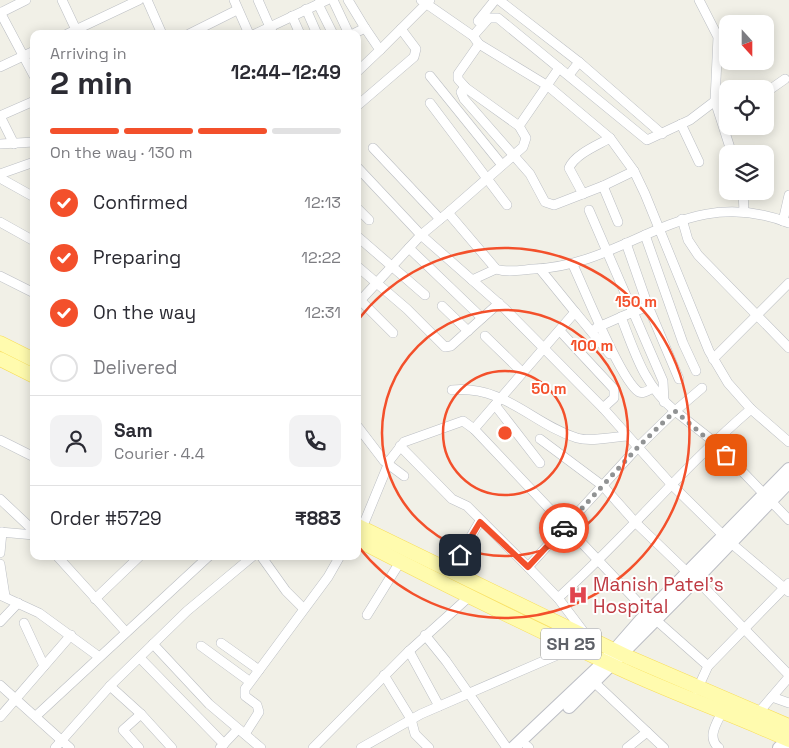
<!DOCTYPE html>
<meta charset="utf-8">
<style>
body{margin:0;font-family:"Space Grotesk",sans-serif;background:#f2f2f3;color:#2b2b33;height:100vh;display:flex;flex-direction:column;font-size:19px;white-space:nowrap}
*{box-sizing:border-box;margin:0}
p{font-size:16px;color:#7c7c81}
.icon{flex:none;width:28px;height:28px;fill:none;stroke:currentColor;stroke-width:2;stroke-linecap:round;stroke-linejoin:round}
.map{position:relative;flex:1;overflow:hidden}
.sheet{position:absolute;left:30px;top:30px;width:331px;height:530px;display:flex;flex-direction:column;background:#fff;border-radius:10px;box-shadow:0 2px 12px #0003}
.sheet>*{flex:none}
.needle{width:32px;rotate:159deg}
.controls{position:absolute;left:719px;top:15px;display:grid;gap:10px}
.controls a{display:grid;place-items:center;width:55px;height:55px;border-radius:10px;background:#fff;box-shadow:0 2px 12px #0003;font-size:25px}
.pin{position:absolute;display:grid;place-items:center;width:42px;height:42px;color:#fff;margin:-21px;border-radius:10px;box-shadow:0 2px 8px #0006}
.courier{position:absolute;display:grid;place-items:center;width:50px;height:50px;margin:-25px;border:4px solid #f3502b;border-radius:50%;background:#fff;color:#222;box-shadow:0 1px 6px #0007}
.summary em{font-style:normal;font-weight:800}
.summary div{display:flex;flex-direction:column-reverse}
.summary{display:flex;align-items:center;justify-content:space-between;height:85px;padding:0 20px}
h1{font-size:32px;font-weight:800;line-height:38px}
.bar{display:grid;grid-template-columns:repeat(4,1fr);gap:8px 5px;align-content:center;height:60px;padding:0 20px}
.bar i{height:6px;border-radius:4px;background:#e1e1e2}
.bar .on{background:#f3502b}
.bar p{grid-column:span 4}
.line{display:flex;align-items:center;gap:12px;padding:0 20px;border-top:1px solid #e1e1e2}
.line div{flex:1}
.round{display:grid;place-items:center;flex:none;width:52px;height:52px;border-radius:10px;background:#f2f2f3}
ol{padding:0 20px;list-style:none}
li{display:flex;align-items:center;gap:15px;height:55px}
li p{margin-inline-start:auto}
li .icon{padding:5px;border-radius:50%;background:#f3502b;color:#fff;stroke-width:4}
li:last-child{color:#7c7c81}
li i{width:28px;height:28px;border:2px solid #e1e1e2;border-radius:50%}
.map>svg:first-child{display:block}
.building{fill:#cccac4}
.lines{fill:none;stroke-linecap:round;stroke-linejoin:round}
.street-casing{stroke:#bbbec3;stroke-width:10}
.secondary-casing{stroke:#bcbec5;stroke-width:14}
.primary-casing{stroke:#f9de58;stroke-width:15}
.street{stroke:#fff;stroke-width:9}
.secondary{stroke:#fff;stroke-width:12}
.primary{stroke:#fffbae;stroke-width:14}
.done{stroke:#919394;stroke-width:5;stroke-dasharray:0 9}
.route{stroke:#f3502b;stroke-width:6}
.ring{fill:none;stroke:#f3502b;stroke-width:2.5}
.labels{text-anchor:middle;stroke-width:4;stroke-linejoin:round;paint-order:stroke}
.shield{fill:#fff;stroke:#8e9095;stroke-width:1}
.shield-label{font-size:18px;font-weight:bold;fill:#5e6168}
.health-label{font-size:19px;fill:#be3a42;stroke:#fff;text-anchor:start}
.centre{fill:#f3502b;stroke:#fff;stroke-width:2.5}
.ring-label{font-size:15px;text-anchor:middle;font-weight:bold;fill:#f3502b;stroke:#fff;stroke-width:4;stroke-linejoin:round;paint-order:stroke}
</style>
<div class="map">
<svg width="789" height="748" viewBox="0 0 789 748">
<rect width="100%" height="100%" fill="#f1f0e7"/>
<polygon class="building" points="580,586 588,594 579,604 570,595"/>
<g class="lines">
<defs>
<g id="street">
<polyline points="62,0 78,34"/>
<polyline points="147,0 162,34"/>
<polyline points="234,0 249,34"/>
<polyline points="258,0 273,34"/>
<polyline points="333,0 349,34"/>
<polyline points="348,0 365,28 353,34"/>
<polyline points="421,0 473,36 479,44 548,86 610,138 634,171 645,194 709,351 728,383 751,409 789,442"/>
<polyline points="499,0 579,62 569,75"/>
<polyline points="699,0 718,37 715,101 732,154"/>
<polyline points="318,4 333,34"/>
<polyline points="306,9 317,34"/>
<polyline points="0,12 34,76"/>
<polyline points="0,13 26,0"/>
<polyline points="292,16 300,34"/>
<polyline points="478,21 495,0"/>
<polyline points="67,34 139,0"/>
<polyline points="189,34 237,10"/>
<polyline points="255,34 327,0"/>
<polyline points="473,36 489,18 498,18 647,140 690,120 715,101"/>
<polyline points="479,44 458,74 458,79 466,88 519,126"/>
<polyline points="380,50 430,0"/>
<polyline points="579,62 662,134"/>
<polyline points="0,67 34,51"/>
<path d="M559,68L519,126L526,138L523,147L450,211V215L496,269C508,273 521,270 534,269C630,265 685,182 789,223"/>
<polyline points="358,71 380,50 365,28"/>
<polyline points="430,76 502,165"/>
<polyline points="465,87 461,92 464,99 530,174 545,202 554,205 603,186"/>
<polyline points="765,93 785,79"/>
<polyline points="430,103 507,205"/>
<polyline points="358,105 414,57 416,49 401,29"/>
<polyline points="0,116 34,101"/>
<polyline points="0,116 14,144"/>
<polyline points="681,124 699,162"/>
<polyline points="0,144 34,142"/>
<polyline points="373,148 440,219"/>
<polyline points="358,168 421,235 358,303"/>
<polyline points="0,174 34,162"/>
<polyline points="0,178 34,197"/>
<polyline points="743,191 744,212"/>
<path d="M583,194L569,168C575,154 598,145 610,138"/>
<polyline points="358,209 369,220"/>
<polyline points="589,210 663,381 664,402"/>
<polyline points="450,211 421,235 505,309 603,408 671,484 731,543 789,592"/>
<polyline points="682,219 688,240 698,255 789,348"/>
<polyline points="783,221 789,195"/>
<polyline points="0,222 34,241"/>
<polyline points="618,222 603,186 634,171"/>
<polyline points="645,235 683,343 696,371"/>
<polyline points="358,237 425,295"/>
<polyline points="626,243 648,306 679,379"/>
<polyline points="409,248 482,318"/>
<path d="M573,265C584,288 621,381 639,392C643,394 649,390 653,388"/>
<polyline points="358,267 407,309 445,347 451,346 499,303"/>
<polyline points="0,276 34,293"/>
<polyline points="472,280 496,269"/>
<polyline points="358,298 393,333"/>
<polyline points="442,306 468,331"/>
<path d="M648,306L621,317C635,353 644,385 675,411L702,388"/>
<polyline points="575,312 610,354"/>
<polyline points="596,328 621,317"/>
<polyline points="560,331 614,389 614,398 603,408"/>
<polyline points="485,336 522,372"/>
<polyline points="713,359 789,283"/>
<path d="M452,390C505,385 532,424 577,438C591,442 612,437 627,436"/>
<polyline points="495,405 540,463"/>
<polyline points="358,427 384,461 404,476"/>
<polyline points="474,429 575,312 540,269"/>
<polyline points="540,439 603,486 635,522 688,573"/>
<polyline points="0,440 34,457"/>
<polyline points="400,446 452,499 467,506 528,567 558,598 586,635"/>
<polyline points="0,499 34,531"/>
<polyline points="362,528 390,460 404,442 463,421 474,429 648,613"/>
<polyline points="0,532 34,535"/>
<polyline points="0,553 2,532"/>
<polyline points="57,556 125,631"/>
<polyline points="261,556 286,591 303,608"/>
<polyline points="0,564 5,596"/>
<polyline points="528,567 638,447 675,411 713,441 789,520"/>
<polyline points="450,572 480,521"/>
<polyline points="696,579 789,675"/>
<polyline points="0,595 39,613 98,656"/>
<path d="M558,598C625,538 682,468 751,409"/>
<polyline points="95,599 140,556"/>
<polyline points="367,615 400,562"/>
<polyline points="656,620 708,666"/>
<polyline points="0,622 18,603"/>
<polyline points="24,623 44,666"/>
<polyline points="425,635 446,661 507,748"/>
<polyline points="221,643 259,670"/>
<polyline points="153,644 209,704 261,748"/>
<polyline points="201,646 249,681"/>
<polyline points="409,651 439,706"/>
<polyline points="140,658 224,744"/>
<polyline points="384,675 411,719 415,734 429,748"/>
<polyline points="595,683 664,748"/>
<polyline points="0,685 70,748"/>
<polyline points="110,686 141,714 172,748"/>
<polyline points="697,690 708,666 789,583"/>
<polyline points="772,697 789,703"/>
<polyline points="759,712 789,677"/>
<polyline points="36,716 209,556"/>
<polyline points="0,717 71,635"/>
<polyline points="245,734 259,712 257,705 245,696 245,689 328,577 340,556"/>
<polyline points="527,746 529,748"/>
<polyline points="55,748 110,686 187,611 253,556"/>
<polyline points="139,748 123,730 141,714"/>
<polyline points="220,748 238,729"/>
<polyline points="313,748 409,651 470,596"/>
<polyline points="361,748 421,714 576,647"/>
<polyline points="627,748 647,732"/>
<path d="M719,748C706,737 717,723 723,710"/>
</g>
<g id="secondary">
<polyline points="569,707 696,579 789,482"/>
<polyline points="513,748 605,661 640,621 789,469"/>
<polyline points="779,748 789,740"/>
</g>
<g id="primary">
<polyline points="0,343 34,360"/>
<polyline points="0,359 34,376"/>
<polyline points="358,526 628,657 789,726"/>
<path d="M358,540C441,583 525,624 610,664C668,692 730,713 789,740"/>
</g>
</defs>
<use href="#street" class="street-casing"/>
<use href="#secondary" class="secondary-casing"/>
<use href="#primary" class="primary-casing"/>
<use href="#street" class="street"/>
<use href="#secondary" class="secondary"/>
<use href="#primary" class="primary"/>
</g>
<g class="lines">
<polyline class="done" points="564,528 638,447 675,411 726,455"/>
<polyline class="route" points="460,555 480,522 528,567 564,528"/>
</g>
<g class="ring">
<circle cx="505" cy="433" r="62"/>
<circle cx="505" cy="433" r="123"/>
<path d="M358 320A185 185 0 1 1 358 546"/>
</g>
<defs>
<symbol id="hospital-bare" viewBox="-9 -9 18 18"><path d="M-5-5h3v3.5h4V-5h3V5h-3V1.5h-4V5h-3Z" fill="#e0444e" stroke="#fff" stroke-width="2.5" paint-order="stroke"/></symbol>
</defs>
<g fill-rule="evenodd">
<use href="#hospital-bare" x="564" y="581" width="28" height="28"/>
</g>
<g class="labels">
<rect class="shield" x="541" y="628.5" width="60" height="31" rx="4"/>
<g class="shield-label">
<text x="571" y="650">SH 25</text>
</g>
<g class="health-label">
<text x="593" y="591">Manish Patel's<tspan x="593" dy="22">Hospital</tspan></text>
</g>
</g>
<circle cx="505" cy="433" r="8" class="centre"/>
<g class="ring-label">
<text x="636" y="307">150 m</text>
<text x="592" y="351">100 m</text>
<text x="549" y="394">50 m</text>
</g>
</svg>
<div class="controls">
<a><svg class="needle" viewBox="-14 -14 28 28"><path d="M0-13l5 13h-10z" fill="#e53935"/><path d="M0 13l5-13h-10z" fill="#7c7c81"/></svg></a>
<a><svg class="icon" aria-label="locate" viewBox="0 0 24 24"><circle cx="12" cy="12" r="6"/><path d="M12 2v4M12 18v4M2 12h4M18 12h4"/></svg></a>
<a><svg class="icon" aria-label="layers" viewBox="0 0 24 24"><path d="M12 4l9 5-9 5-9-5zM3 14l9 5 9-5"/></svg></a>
</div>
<div class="pin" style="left:726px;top:455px;background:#ea580c"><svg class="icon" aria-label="bag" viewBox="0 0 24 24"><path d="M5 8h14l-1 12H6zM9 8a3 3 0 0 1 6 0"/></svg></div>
<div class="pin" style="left:460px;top:555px;background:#1f2937"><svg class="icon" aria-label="home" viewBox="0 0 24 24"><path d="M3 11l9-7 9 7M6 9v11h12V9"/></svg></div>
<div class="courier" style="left:564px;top:528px"><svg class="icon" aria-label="car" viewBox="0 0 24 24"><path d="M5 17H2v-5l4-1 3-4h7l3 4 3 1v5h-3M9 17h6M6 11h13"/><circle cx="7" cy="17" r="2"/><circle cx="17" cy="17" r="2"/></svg></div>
<section class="sheet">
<div class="summary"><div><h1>2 min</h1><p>Arriving in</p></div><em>12:44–12:49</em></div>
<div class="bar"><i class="on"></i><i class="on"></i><i class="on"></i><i></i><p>On the way · 130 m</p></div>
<ol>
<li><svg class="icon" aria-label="check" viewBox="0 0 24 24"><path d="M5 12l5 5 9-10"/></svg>Confirmed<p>12:13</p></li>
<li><svg class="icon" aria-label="check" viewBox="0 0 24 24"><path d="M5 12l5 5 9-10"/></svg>Preparing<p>12:22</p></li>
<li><svg class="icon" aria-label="check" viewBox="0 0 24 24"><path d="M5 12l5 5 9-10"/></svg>On the way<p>12:31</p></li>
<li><i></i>Delivered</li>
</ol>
<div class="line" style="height:90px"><a class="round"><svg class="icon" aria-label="person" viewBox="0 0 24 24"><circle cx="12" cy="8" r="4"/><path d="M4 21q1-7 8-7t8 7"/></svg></a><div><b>Sam</b><p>Courier · 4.4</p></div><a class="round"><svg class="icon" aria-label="phone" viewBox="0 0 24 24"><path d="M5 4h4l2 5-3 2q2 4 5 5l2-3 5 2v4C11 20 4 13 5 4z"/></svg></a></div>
<div class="line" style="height:65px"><div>Order #5729</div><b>₹883</b></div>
</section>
</div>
